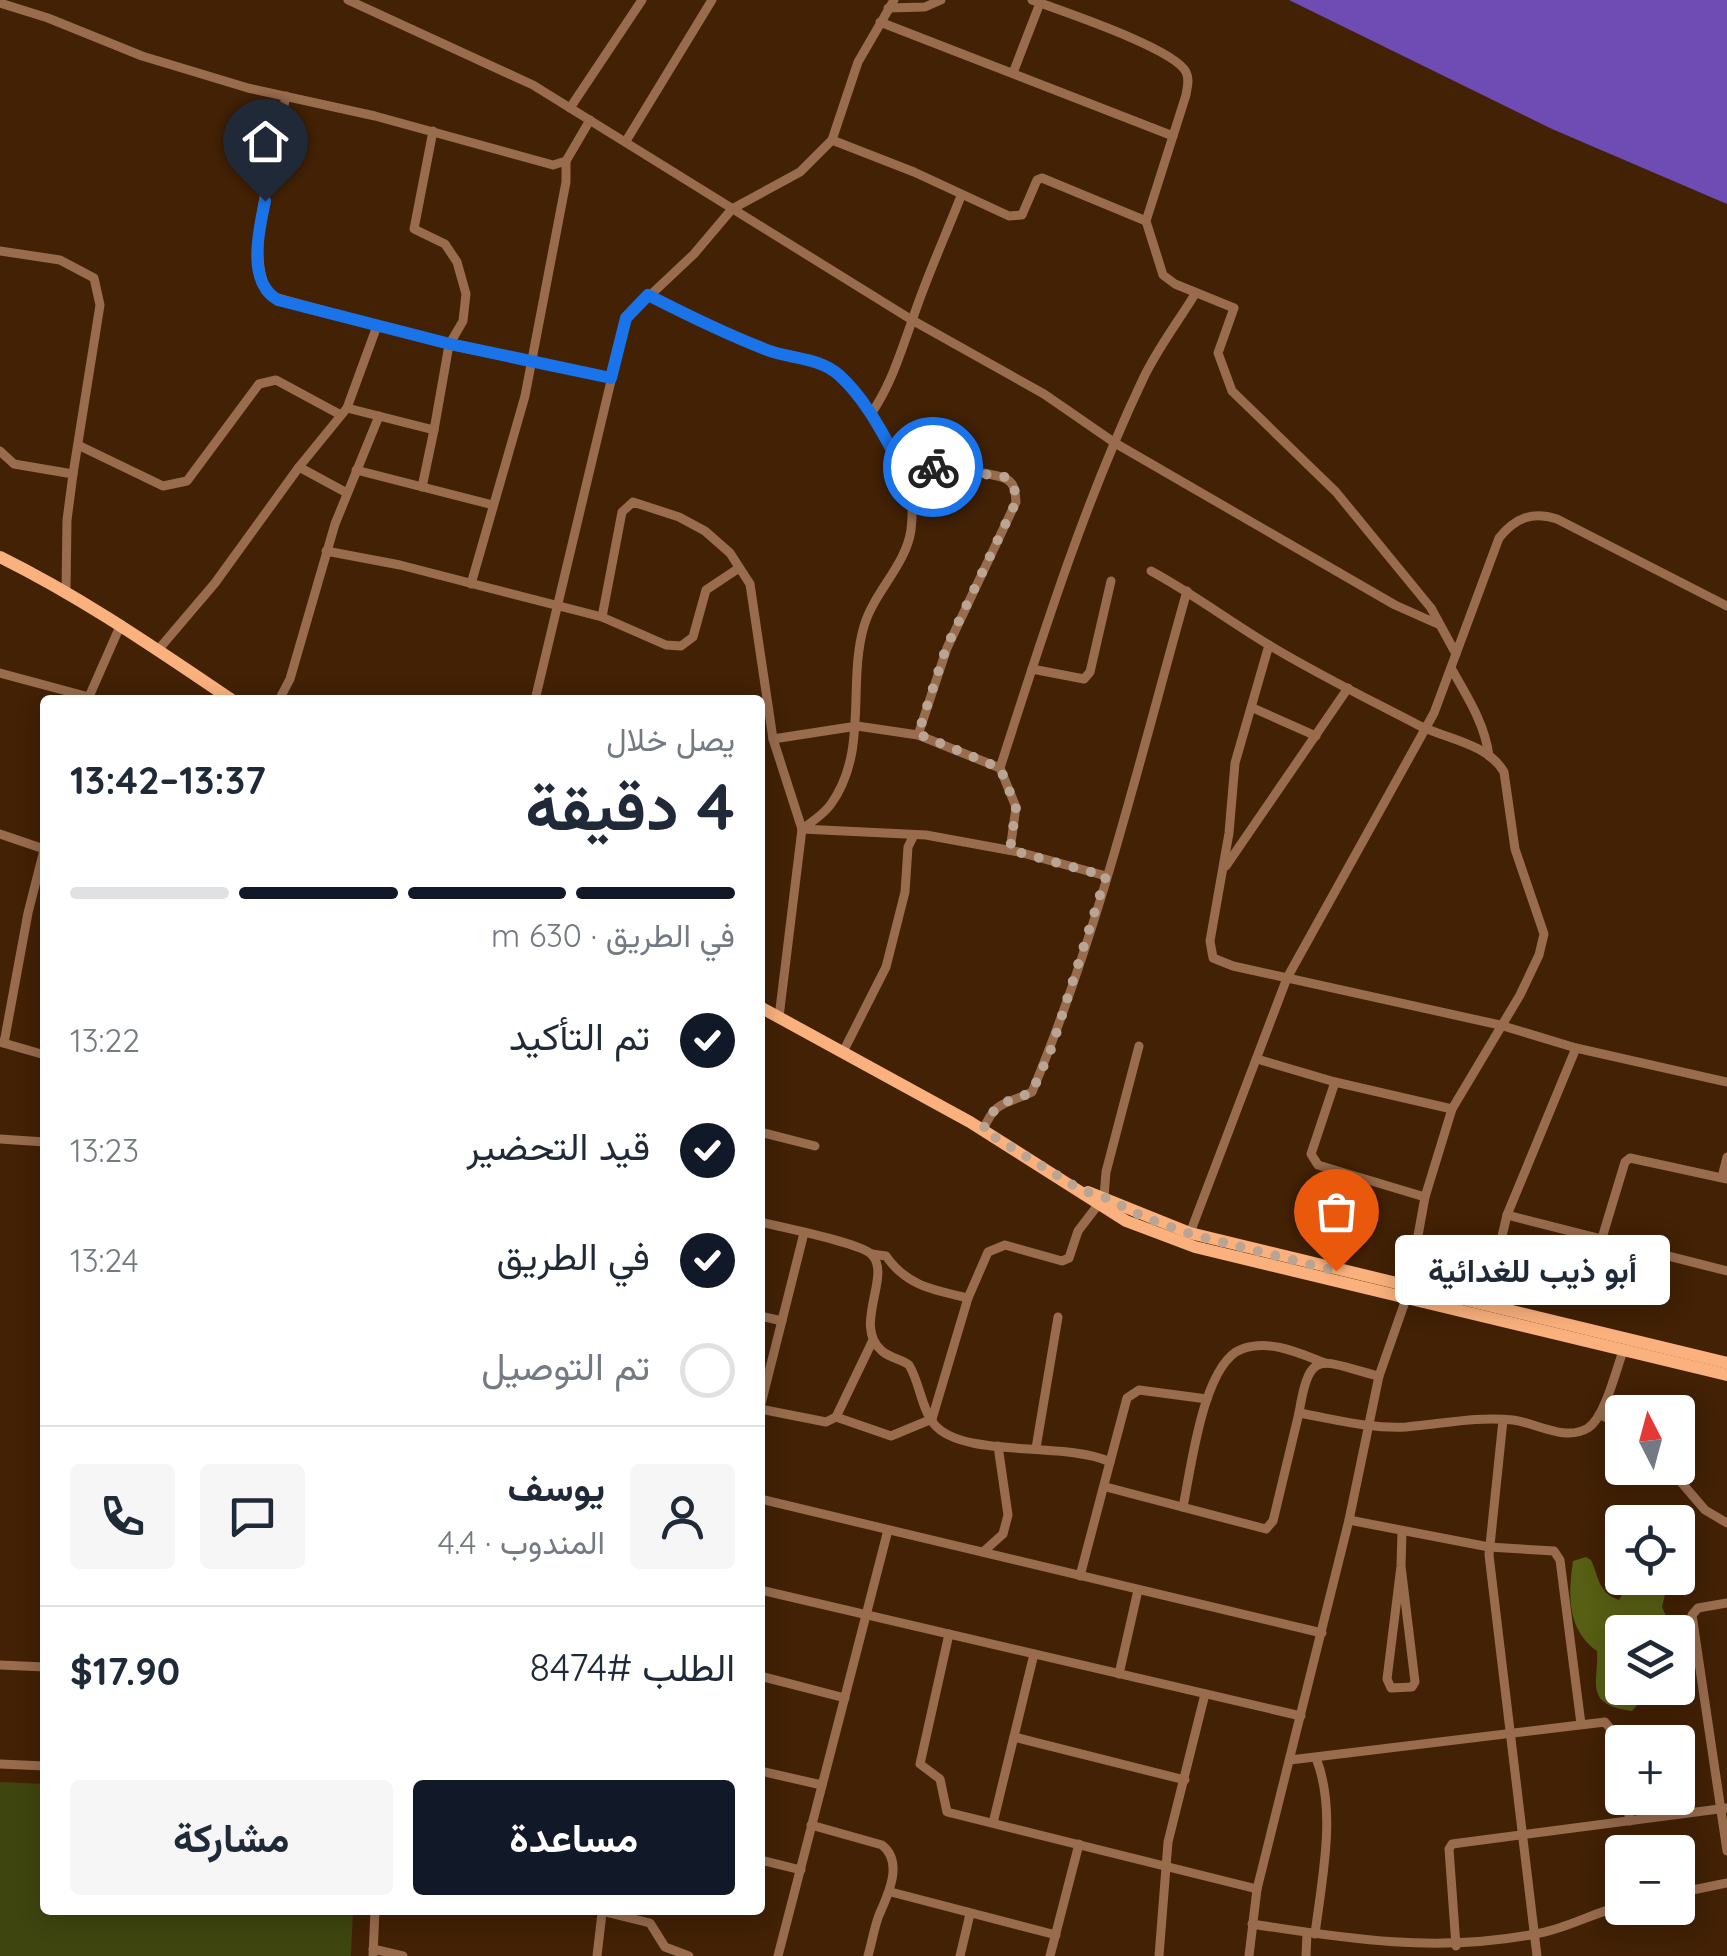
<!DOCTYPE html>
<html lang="ar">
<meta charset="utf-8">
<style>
body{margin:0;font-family:Quicksand,Vazirmatn,sans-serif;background:#f6f6f7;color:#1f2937;direction:rtl;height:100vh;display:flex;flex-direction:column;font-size:38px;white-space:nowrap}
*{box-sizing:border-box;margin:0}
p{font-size:32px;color:#747a83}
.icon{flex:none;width:55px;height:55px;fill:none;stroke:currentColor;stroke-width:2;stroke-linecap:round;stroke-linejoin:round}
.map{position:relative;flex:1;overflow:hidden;direction:ltr}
.panel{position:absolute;left:40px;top:695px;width:725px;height:1220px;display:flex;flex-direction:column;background:#fff;border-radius:10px;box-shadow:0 5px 25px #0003;direction:rtl}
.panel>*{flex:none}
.needle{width:65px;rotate:354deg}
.tools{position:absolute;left:1605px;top:1395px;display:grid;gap:20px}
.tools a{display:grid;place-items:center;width:90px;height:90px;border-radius:10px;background:#fff;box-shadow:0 5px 25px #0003;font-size:50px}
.pin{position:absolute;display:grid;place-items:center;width:85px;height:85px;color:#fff;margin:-102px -42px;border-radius:50% 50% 50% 0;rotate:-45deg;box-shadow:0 0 10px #0007}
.pin .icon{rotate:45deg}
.courier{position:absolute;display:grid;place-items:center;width:100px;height:100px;margin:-50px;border:8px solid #1a73e8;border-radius:50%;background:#fff;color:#222;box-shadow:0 2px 12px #0007}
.bubble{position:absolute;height:70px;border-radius:10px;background:#fff;box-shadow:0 5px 25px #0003;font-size:32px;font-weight:700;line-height:70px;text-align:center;direction:rtl}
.head em{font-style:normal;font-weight:700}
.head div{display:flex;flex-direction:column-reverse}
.head{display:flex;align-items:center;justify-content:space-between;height:170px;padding:0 30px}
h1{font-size:65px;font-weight:700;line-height:75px}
.bar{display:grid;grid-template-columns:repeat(4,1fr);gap:15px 10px;align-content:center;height:120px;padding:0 30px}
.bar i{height:12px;border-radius:8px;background:#e0e1e3}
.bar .on{background:#111827}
.bar p{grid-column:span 4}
.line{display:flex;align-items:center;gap:25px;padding:0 30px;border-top:2px solid #e0e1e3}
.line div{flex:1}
.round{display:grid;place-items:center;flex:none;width:105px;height:105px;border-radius:10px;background:#f6f6f7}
ol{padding:0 30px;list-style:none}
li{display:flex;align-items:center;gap:30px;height:110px}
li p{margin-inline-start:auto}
li .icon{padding:10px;border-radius:50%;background:#111827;color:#fff;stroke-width:4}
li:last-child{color:#747a83}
li i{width:55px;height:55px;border:5px solid #e0e1e3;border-radius:50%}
.cta{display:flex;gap:20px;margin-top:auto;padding:20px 30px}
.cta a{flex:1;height:115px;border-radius:10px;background:#111827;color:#fff;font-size:40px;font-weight:700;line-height:115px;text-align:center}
.cta a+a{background:#f6f6f7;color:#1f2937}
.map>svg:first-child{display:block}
.green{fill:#3f450f}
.forest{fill:#575f14}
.water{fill:#6f4bb4}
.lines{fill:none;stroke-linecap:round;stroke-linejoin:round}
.street{stroke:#986c4d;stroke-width:9}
.primary{stroke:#fab17d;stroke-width:12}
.done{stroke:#baa494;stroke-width:10;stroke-dasharray:0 18}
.route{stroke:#1a73e8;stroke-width:12}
</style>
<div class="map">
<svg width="1727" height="1956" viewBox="0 0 1727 1956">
<rect width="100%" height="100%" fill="#422105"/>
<polygon class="green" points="0,1782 45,1784 45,1910 353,1910 351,1956 0,1956"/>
<path class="forest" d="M1586,1557L1591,1560C1599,1577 1598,1593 1619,1600L1624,1591L1609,1574L1612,1569L1622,1570V1578H1669L1662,1607L1673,1632H1622V1688H1655L1654,1695L1639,1703L1632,1711C1583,1704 1599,1683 1597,1651C1567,1630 1568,1595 1573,1561Z"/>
<polygon class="water" points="1289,0 1727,0 1727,204 1552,129"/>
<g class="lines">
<g class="street">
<polyline points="348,0 533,85 912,320 1044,394 1115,443 1395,605 1440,625"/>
<path d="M1032,0C1061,11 1174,48 1186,72C1190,80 1187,87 1186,95L1146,221L1163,275L1175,284L1234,308L1218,353L1232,391L1336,492L1431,608L1456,654"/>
<polyline points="0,3 48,18 142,56 248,88 375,116 553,165 566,161 590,120"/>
<polyline points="888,8 925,7 941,0"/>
<polyline points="880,22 1173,136"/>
<polyline points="1013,73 1040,3"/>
<path d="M286,96C277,142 240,260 271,296L449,345L611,378"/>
<polyline points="570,108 642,0"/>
<polyline points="832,140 914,172 1009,216 1022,215 1037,180 1042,178 1146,221"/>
<polyline points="626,141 712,0"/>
<polyline points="0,251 60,260 94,278 100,305 73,474"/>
<path d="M648,295C687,315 726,334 767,350C790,359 819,357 839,375C867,400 885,438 903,470C901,483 908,488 911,499C913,508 912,521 911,530C906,565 874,592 864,626C847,684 869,751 831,804C824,814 812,822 802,829L926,835L1019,852L1106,876"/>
<polyline points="347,408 434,430 449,345 463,321 466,294 457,262 445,244 414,229 433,131"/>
<path d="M871,414C891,385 900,354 912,321C926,278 945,237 961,196"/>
<polyline points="80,446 163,486 187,481 259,384 276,380 339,414"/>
<polyline points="0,451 14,464 73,474 67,520 66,590"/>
<polyline points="299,467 347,493"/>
<polyline points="356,470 493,505"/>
<path d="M903,470C916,464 997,472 1008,480C1016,486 1015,493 1016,502L947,648L918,735"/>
<polyline points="422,487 434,430"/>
<polyline points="326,551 400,565 602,617 666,645 681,646 693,637 706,590 739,568"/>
<path d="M1151,571C1192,593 1229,621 1269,645C1317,674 1368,699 1418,725C1446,739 1487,743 1504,772L1515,849L1544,934L1539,955L1520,995L1452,1109L1425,1197L1407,1296L1379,1376L1349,1520L1257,1889L1249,1956"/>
<polyline points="471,584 525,396 566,182 566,161"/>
<polyline points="602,617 622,512 633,502 679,517 705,531 730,553 750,584 773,739 802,829 779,1017"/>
<polyline points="1269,645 1235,763 1229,833 1210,941 1213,958 1233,966 1500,1025 1576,1048 1727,1082"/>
<polyline points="158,650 215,583 299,467 347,408 377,326"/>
<path d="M1451,668C1467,696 1485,724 1489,756"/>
<polyline points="1032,669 1084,679 1090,672 1111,581"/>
<polyline points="0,673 89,697"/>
<polyline points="88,699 121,624"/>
<polyline points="279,700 290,679 335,524 379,416"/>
<polyline points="535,700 626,318 694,254 732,209 800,172 832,140 858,62 894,0"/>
<polyline points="1253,708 1316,736"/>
<path d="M773,739L857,726L918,735L1000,768C1042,637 1084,503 1143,379C1157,349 1178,322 1195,294"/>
<polyline points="1000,768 1016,807 1010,850"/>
<polyline points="0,834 44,849"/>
<polyline points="1226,866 1348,688"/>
<polyline points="0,1042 45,1055"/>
<polyline points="4,1043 28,913 45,846"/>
<polyline points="843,1052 886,967 905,892 908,847 913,837"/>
<polyline points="1257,1059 1335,1082 1452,1109"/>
<polyline points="1335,1082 1311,1154 1318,1165 1425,1197"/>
<path d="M983,1130C996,1099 1006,1105 1032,1092C1099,932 1140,758 1187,591"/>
<polyline points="760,1132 815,1146"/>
<polyline points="0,1139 45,1142"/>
<polyline points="1722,1177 1727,1157"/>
<polyline points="1507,1215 1727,1271"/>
<path d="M760,1222C780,1227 862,1243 872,1255C892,1276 852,1326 882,1351C890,1358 901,1359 909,1365C920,1383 921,1408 934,1424C962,1459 1067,1441 1110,1462L1080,1576"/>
<path d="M1190,1233L1287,978L1434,713L1499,538C1515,518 1532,511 1557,519L1727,606"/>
<polyline points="1602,1238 1625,1162 1630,1158 1727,1179"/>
<path d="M872,1254L886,1256C907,1286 933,1290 968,1298"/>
<polyline points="1486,1305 1507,1215 1576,1048"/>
<polyline points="760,1316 782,1321"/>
<polyline points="760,1408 804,1233"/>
<polyline points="760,1409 826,1422 836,1417 873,1340"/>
<path d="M1299,1413C1310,1345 1321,1362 1379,1376"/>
<polyline points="1600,1415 1622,1424"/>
<polyline points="836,1417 891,1436 932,1419"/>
<polyline points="932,1419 968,1298 988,1252 1005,1245 1062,1261 1069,1258 1078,1231 1104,1197 1106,1172 1139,1046"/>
<polyline points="1503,1420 1489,1555 1537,1956"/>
<polyline points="1036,1448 1058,1317"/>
<polyline points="1110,1462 1127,1398 1139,1390 1207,1399"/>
<polyline points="1669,1468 1705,1510 1727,1523"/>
<path d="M1106,1487L1266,1529L1273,1521L1299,1413C1334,1419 1370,1429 1406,1427C1443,1424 1476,1416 1513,1420C1537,1423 1565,1442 1588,1428C1605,1417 1616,1370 1623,1351"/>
<polyline points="760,1499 1322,1633"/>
<path d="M1183,1507C1191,1469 1203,1363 1242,1349C1270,1339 1299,1353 1325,1363"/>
<polyline points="1349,1520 1489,1547 1554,1551 1560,1560 1581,1724"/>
<polyline points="983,1552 1003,1534 1008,1515 998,1446"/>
<polyline points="1401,1566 1415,1682 1412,1687 1391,1688 1387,1679 1401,1566 1402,1532"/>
<polyline points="760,1590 1301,1716"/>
<polyline points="1727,1603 1698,1608 1692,1615 1727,1851"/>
<polyline points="949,1634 920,1764 940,1779 947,1812 1257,1889"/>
<polyline points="0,1665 45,1667"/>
<polyline points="1119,1674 1138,1590"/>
<polyline points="760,1676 845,1698"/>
<polyline points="1014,1737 1185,1780"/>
<polyline points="1290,1760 1605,1722 1612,1731 1622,1779"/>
<polyline points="0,1764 45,1766"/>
<polyline points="760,1771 822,1785"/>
<polyline points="1626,1798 1630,1821"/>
<polyline points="993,1823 1034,1654"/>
<path d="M811,1825L882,1845C904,1862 888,1895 879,1915C874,1928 872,1942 868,1956"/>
<polyline points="760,1860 801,1870"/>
<polyline points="891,1892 1056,1935"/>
<polyline points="1678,1893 1727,1883"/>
<polyline points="597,1910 650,1923 665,1947 689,1956"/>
<path d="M1252,1924C1347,1939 1439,1953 1535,1934C1566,1929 1592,1913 1622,1906"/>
<path d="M1315,1934C1322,1878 1337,1811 1316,1758"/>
<polyline points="1456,1946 1449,1849 1452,1844 1727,1808"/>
<polyline points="373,1949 403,1956"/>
<polyline points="373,1956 375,1910"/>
<polyline points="597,1956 602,1913"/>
<polyline points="778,1956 888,1530"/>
<polyline points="960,1956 970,1914"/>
<polyline points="1050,1956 1079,1844"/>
<polyline points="1159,1956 1168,1842 1205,1694"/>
<polyline points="1306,1956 1307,1933"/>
</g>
<g class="primary">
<path d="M0,557C83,598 156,649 232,700"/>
<polyline points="760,1007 970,1122 1126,1221 1195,1247 1727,1375"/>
<polyline points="1088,1192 1190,1233 1727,1363"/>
</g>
</g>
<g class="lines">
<path class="done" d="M933,467L1005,477L1014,486L1016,502L946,648L918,734L1000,768L1016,807L1010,850L1106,876L1052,1047L1032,1092C1006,1104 996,1099 983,1130L1081,1190L1104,1197L1146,1218L1190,1234L1336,1271"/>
<path class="route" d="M265,201C259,230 246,282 278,300L450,344L611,378L626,318L648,295C687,315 726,334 767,350C790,359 819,357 839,375C867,400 885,438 903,470L909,467H933"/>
</g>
</svg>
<div class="tools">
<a><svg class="needle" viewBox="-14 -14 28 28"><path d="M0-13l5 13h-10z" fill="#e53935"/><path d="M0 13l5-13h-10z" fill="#747a83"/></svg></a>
<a><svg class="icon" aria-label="locate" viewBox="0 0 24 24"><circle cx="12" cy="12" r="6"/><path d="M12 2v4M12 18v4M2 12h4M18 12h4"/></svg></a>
<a><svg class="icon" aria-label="layers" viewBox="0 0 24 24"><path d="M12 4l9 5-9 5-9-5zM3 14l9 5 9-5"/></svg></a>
<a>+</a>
<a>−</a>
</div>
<div class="pin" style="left:1336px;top:1271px;background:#ea580c"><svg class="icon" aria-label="bag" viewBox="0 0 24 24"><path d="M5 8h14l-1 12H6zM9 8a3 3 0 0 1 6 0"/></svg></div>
<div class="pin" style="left:265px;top:201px;background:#1f2937"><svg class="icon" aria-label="home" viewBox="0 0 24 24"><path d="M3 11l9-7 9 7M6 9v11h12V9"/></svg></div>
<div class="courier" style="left:933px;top:467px"><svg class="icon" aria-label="bike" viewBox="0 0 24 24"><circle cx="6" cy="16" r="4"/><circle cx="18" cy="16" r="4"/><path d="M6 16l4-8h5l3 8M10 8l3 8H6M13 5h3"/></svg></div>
<div class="bubble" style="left:1395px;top:1235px;width:275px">أبو ذيب للغدائية</div>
<section class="panel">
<div class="head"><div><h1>4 دقيقة</h1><p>يصل خلال</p></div><em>13:37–13:42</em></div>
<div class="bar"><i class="on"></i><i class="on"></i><i class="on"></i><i></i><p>في الطريق · 630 m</p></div>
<ol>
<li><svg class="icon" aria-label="check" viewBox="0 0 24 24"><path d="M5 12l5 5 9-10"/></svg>تم التأكيد<p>13:22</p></li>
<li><svg class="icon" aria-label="check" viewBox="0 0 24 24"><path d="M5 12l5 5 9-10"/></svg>قيد التحضير<p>13:23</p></li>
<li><svg class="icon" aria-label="check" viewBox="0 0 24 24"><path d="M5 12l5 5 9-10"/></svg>في الطريق<p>13:24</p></li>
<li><i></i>تم التوصيل</li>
</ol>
<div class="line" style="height:180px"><a class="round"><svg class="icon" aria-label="person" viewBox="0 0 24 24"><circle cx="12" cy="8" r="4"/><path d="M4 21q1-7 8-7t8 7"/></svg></a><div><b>يوسف</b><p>المندوب · 4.4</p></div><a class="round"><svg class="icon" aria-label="chat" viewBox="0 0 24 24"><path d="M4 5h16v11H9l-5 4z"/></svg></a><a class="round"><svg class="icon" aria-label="phone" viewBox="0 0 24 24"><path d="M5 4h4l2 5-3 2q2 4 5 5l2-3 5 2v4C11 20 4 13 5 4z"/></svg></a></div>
<div class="line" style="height:130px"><div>الطلب #8474</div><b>$17.90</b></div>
<div class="cta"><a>مساعدة</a><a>مشاركة</a></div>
</section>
</div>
